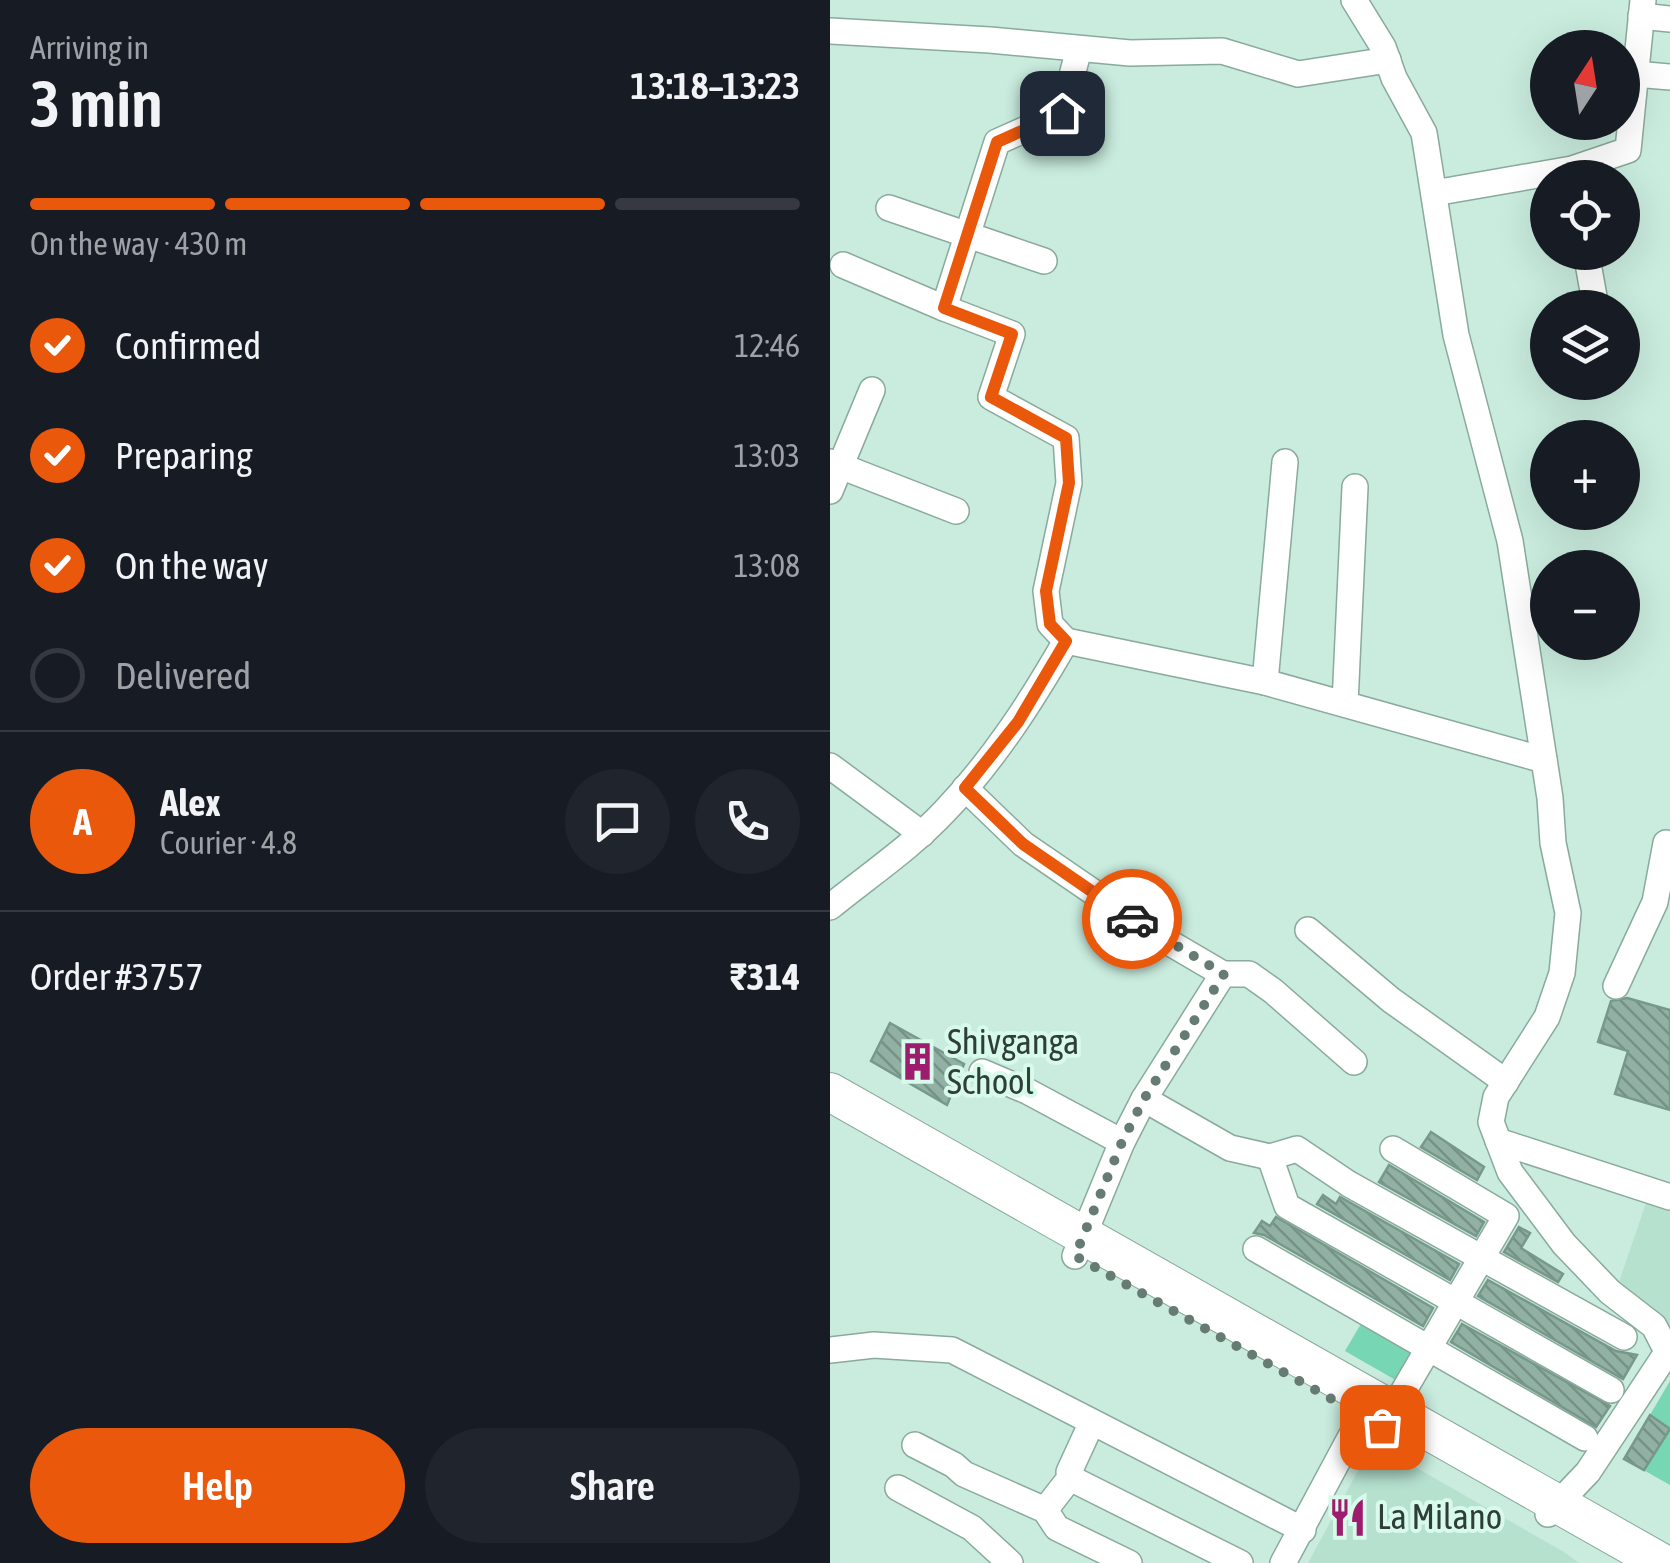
<!DOCTYPE html>
<meta charset="utf-8">
<style>
body{margin:0;font-family:"Asap Condensed",sans-serif;background:#20242c;color:#f1f3f6;height:100vh;display:flex;flex-direction:column;font-size:38px;white-space:nowrap}
*{box-sizing:border-box;margin:0}
p{font-size:32px;color:#9ea1a6}
.icon{flex:none;width:55px;height:55px;fill:none;stroke:currentColor;stroke-width:2;stroke-linecap:round;stroke-linejoin:round}
.map{position:relative;flex:1;overflow:hidden}
.panel{display:flex;flex-direction:column;background:#171b24;width:830px}
.panel>*{flex:none}
.needle{width:65px;rotate:12deg}
.buttons{position:absolute;left:700px;top:30px;display:grid;gap:20px}
.buttons a{display:grid;place-items:center;width:110px;height:110px;border-radius:50%;background:#171b24;box-shadow:0 10px 40px #0002;font-size:50px}
.pin{position:absolute;display:grid;place-items:center;width:85px;height:85px;color:#fff;margin:-42px;border-radius:20px;box-shadow:0 5px 15px #0006}
.courier{position:absolute;display:grid;place-items:center;width:100px;height:100px;margin:-50px;border:8px solid #ea580c;border-radius:50%;background:#fff;color:#222;box-shadow:0 2px 12px #0007}
.summary em{font-style:normal;font-weight:600}
.summary div{display:flex;flex-direction:column-reverse}
.summary{display:flex;align-items:center;justify-content:space-between;height:170px;padding:0 30px}
h1{font-size:65px;font-weight:600;line-height:75px}
.bar{display:grid;grid-template-columns:repeat(4,1fr);gap:15px 10px;align-content:center;height:120px;padding:0 30px}
.bar i{height:12px;border-radius:8px;background:#363941}
.bar .selected{background:#ea580c}
.bar p{grid-column:span 4}
.line{display:flex;align-items:center;gap:25px;padding:0 30px;border-top:2px solid #363941}
.line div{flex:1}
.round{display:grid;place-items:center;flex:none;width:105px;height:105px;border-radius:52px;background:#20242c}
ol{padding:0 30px;list-style:none}
li{display:flex;align-items:center;gap:30px;height:110px}
li p{margin-inline-start:auto}
li .icon{padding:10px;border-radius:50%;background:#ea580c;color:#fff;stroke-width:4}
li:last-child{color:#9ea1a6}
li i{width:55px;height:55px;border:5px solid #363941;border-radius:50%}
.action{display:flex;gap:20px;margin-top:auto;padding:20px 30px}
.action a{flex:1;height:115px;border-radius:60px;background:#ea580c;color:#fff;font-size:40px;font-weight:600;line-height:115px;text-align:center}
.action a+a{background:#20242c;color:#f1f3f6}
main{display:flex;flex:1;min-height:0}
.map>svg:first-child{display:block}
.built{fill:#b6e1cf}
.green{fill:#77d6b3}
.building{fill:url(#building-back-hatch);stroke:#77988a;stroke-width:2.5}
.lines{fill:none;stroke-linecap:round;stroke-linejoin:round}
.minor-casing{stroke:#89aa9c;stroke-width:28}
.highway-casing{stroke:#89aa9c;stroke-width:40}
.minor{stroke:#fff;stroke-width:25}
.highway{stroke:#fff;stroke-width:38}
.done{stroke:#667b72;stroke-width:10;stroke-dasharray:0 18}
.route{stroke:#ea580c;stroke-width:12}
.labels{text-anchor:middle;stroke-width:8;stroke-linejoin:round;paint-order:stroke}
.poi-label{font-size:35px;fill:#303e38;stroke:#d7faeb;text-anchor:start}
</style>
<main>
<section class="panel">
<div class="summary"><div><h1>3 min</h1><p>Arriving in</p></div><em>13:18–13:23</em></div>
<div class="bar"><i class="selected"></i><i class="selected"></i><i class="selected"></i><i></i><p>On the way · 430 m</p></div>
<ol>
<li><svg class="icon" aria-label="check" viewBox="0 0 24 24"><path d="M5 12l5 5 9-10"/></svg>Confirmed<p>12:46</p></li>
<li><svg class="icon" aria-label="check" viewBox="0 0 24 24"><path d="M5 12l5 5 9-10"/></svg>Preparing<p>13:03</p></li>
<li><svg class="icon" aria-label="check" viewBox="0 0 24 24"><path d="M5 12l5 5 9-10"/></svg>On the way<p>13:08</p></li>
<li><i></i>Delivered</li>
</ol>
<div class="line" style="height:180px"><b class="round" style="background:#ea580c;color:#fff">A</b><div><b>Alex</b><p>Courier · 4.8</p></div><a class="round"><svg class="icon" aria-label="chat" viewBox="0 0 24 24"><path d="M4 5h16v11H9l-5 4z"/></svg></a><a class="round"><svg class="icon" aria-label="phone" viewBox="0 0 24 24"><path d="M5 4h4l2 5-3 2q2 4 5 5l2-3 5 2v4C11 20 4 13 5 4z"/></svg></a></div>
<div class="line" style="height:130px"><div>Order #3757</div><b>₹314</b></div>
<div class="action"><a>Help</a><a>Share</a></div>
</section>
<div class="map">
<svg width="840" height="1563" viewBox="0 0 840 1563">
<defs>
<pattern id="building-back-hatch" width="6" height="6" patternUnits="userSpaceOnUse" patternTransform="scale(2.5)"><rect width="6" height="6" fill="#90b1a3"/><path d="M-1 5l2 2M0 0l6 6M5-1l2 2" fill="none" stroke="#769186"/></pattern>
</defs>
<rect width="100%" height="100%" fill="#c9ecde"/>
<g class="built">
<polygon points="817,1200 840,1207 840,1328 788,1285"/>
<polygon points="543,1443 734,1552 749,1563 478,1563"/>
</g>
<g class="green">
<polygon points="535,1317 588,1349 569,1382 515,1351"/>
<polygon points="840,1381 840,1485 794,1459"/>
</g>
<g class="building">
<polygon points="797,998 840,1010 840,1110 785,1094 798,1051 768,1042 781,1001"/>
<polygon points="60,1023 134,1064 117,1105 41,1061"/>
<polygon points="601,1132 654,1167 647,1180 591,1147"/>
<polygon points="559,1165 654,1222 646,1236 549,1182"/>
<polygon points="493,1195 506,1204 510,1197 629,1264 620,1280 487,1204"/>
<polygon points="446,1217 603,1308 593,1326 434,1235 424,1233 432,1221 440,1226"/>
<polygon points="689,1227 700,1233 691,1248 733,1274 728,1282 674,1252"/>
<polygon points="658,1280 786,1351 807,1355 793,1379 648,1296"/>
<polygon points="632,1324 780,1406 766,1427 621,1342"/>
<polygon points="820,1415 840,1429 814,1470 794,1459"/>
</g>
<g class="lines">
<defs>
<g id="minor">
<polyline points="524,0 553,47 564,78 594,133 626,335 680,541 720,798 723,843 738,913 732,973 717,1017 666,1097 661,1122 680,1172 734,1244 780,1292 824,1326 838,1353"/>
<polyline points="811,16 840,19"/>
<polyline points="0,31 160,40 300,53 392,51 468,74 558,60"/>
<polyline points="805,74 840,77"/>
<polyline points="604,193 742,169 798,150 813,0"/>
<polyline points="59,208 214,261"/>
<polyline points="756,252 766,308"/>
<polyline points="13,265 114,308"/>
<polyline points="0,462 126,511"/>
<polyline points="0,491 42,390"/>
<polyline points="236,641 435,682 714,760"/>
<polyline points="435,682 455,462"/>
<polyline points="515,704 525,487"/>
<polyline points="0,766 92,834"/>
<polyline points="135,788 193,844 323,933 393,974 419,974 443,991 524,1062"/>
<path d="M0,907C38,876 80,848 114,812C163,761 201,702 236,641L220,624L216,591L239,483L236,438L161,397L182,334L114,308L167,142L232,113L249,49"/>
<polyline points="478,930 561,1000 676,1082"/>
<polyline points="786,986 825,902 836,843"/>
<polyline points="152,1072 197,1091 292,1142"/>
<polyline points="314,1099 400,1148 440,1157 467,1149 519,1184 794,1337"/>
<polyline points="668,1141 840,1197"/>
<polyline points="563,1149 676,1216 563,1409"/>
<polyline points="440,1157 457,1206 781,1390"/>
<polyline points="426,1249 755,1438"/>
<polyline points="245,1256 292,1142 314,1099 393,974"/>
<polyline points="0,1350 44,1345 122,1350 473,1530"/>
<polyline points="85,1445 124,1465 134,1474 215,1510 227,1528 299,1563"/>
<polyline points="240,1478 410,1563"/>
<polyline points="68,1488 142,1528 180,1563"/>
<polyline points="215,1510 240,1478 239,1472 262,1422"/>
<polyline points="718,1514 758,1472 840,1348"/>
<polyline points="453,1563 542,1397"/>
</g>
<polyline id="highway" points="0,1092 832,1563"/>
</defs>
<use href="#minor" class="minor-casing"/>
<use href="#highway" class="highway-casing"/>
<use href="#minor" class="minor"/>
<use href="#highway" class="highway"/>
</g>
<g class="lines">
<polyline class="done" points="302,919 394,974 314,1099 292,1142 245,1256 552,1427"/>
<polyline class="route" points="232,113 167,142 114,308 182,334 161,397 236,438 239,483 216,591 220,624 236,641 188,722 135,788 193,844 302,919"/>
</g>
<defs>
<symbol id="building-bare" viewBox="-9 -9 18 18"><path d="M-4-6H4V6H1V3H-1V6H-4ZM-2.5-4.3h1.7v1.8h-1.7ZM.8-4.3h1.7v1.8H.8ZM-2.5-1h1.7V.8h-1.7ZM.8-1h1.7V.8H.8Z" fill="#9e1c6e" stroke="#d7faeb" stroke-width="2.5" paint-order="stroke"/></symbol>
<symbol id="restaurant-bare" viewBox="-9 -9 18 18"><path d="M-5-6h1v4h1v-4h1v4h1v-4h1v5L-1.5 .5V6h-2V.5L-5-1ZM5-6V6H3V1.5H1.5Q1.5-4 5-6Z" fill="#9e1c6e" stroke="#d7faeb" stroke-width="2.5" paint-order="stroke"/></symbol>
</defs>
<g fill-rule="evenodd">
<use href="#building-bare" x="60" y="1034" width="55" height="55"/>
<use href="#restaurant-bare" x="490" y="1490" width="55" height="55"/>
</g>
<g class="labels">
<g class="poi-label">
<text x="117" y="1054">Shivganga<tspan x="117" dy="40">School</tspan></text>
<text x="547" y="1529">La Milano</text>
</g>
</g>
</svg>
<div class="buttons">
<a><svg class="needle" viewBox="-14 -14 28 28"><path d="M0-13l5 13h-10z" fill="#e53935"/><path d="M0 13l5-13h-10z" fill="#9ea1a6"/></svg></a>
<a><svg class="icon" aria-label="locate" viewBox="0 0 24 24"><circle cx="12" cy="12" r="6"/><path d="M12 2v4M12 18v4M2 12h4M18 12h4"/></svg></a>
<a><svg class="icon" aria-label="layers" viewBox="0 0 24 24"><path d="M12 4l9 5-9 5-9-5zM3 14l9 5 9-5"/></svg></a>
<a>+</a>
<a>−</a>
</div>
<div class="pin" style="left:552px;top:1427px;background:#ea580c"><svg class="icon" aria-label="bag" viewBox="0 0 24 24"><path d="M5 8h14l-1 12H6zM9 8a3 3 0 0 1 6 0"/></svg></div>
<div class="pin" style="left:232px;top:113px;background:#1f2937"><svg class="icon" aria-label="home" viewBox="0 0 24 24"><path d="M3 11l9-7 9 7M6 9v11h12V9"/></svg></div>
<div class="courier" style="left:302px;top:919px"><svg class="icon" aria-label="car" viewBox="0 0 24 24"><path d="M5 17H2v-5l4-1 3-4h7l3 4 3 1v5h-3M9 17h6M6 11h13"/><circle cx="7" cy="17" r="2"/><circle cx="17" cy="17" r="2"/></svg></div>
</div>
</main>
